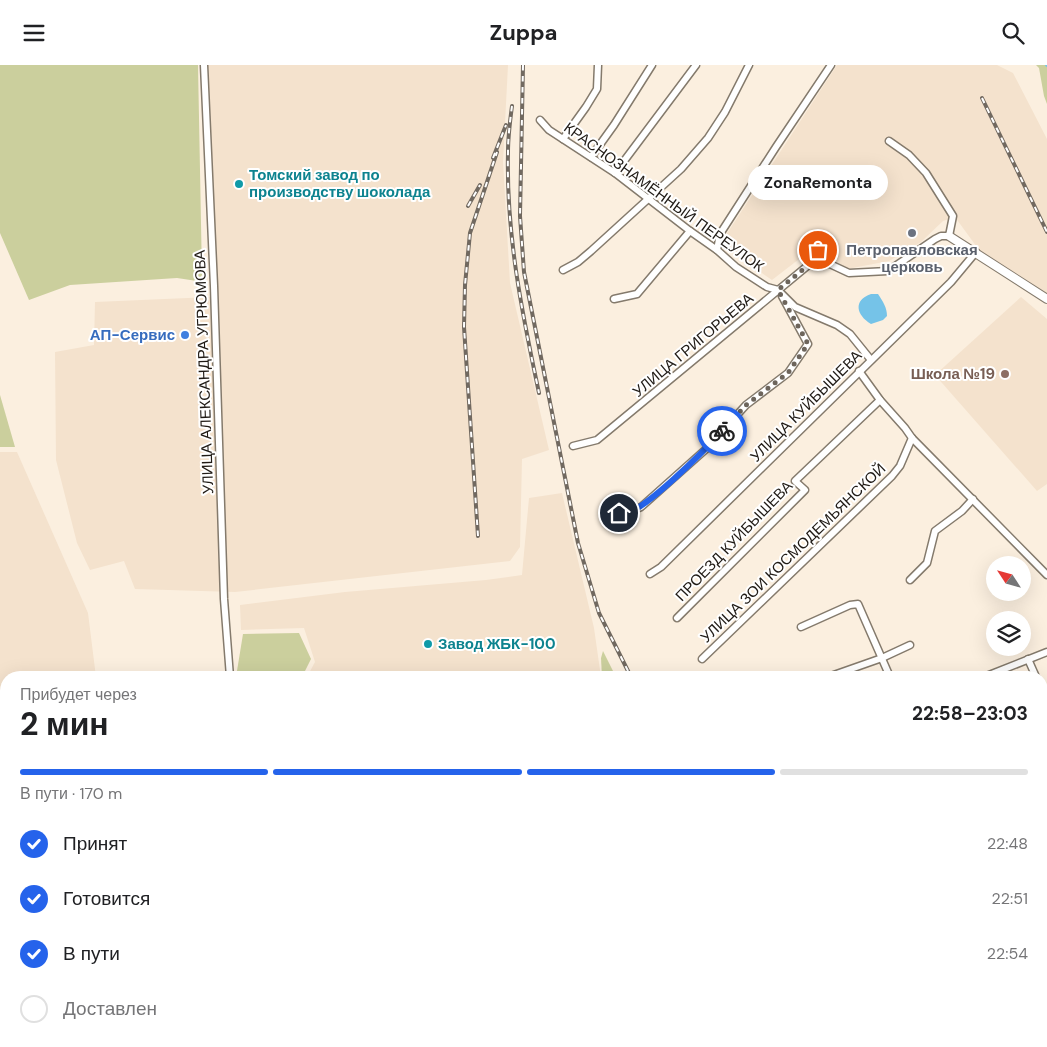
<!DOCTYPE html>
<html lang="ru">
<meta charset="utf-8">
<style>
body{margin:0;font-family:"DM Sans",sans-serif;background:#f2f2f2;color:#202124;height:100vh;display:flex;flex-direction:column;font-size:19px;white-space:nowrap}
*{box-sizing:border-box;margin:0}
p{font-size:16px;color:#757577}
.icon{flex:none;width:28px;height:28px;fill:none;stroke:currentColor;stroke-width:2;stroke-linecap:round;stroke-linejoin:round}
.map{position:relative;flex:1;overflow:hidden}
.panel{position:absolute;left:0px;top:606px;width:1048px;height:376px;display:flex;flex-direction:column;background:#fff;border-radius:20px 20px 0 0;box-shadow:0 5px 20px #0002}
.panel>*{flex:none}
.needle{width:32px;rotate:306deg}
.tools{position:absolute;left:986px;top:491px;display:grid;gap:10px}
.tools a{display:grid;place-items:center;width:45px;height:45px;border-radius:50%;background:#fff;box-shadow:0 5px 20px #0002;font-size:25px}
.pin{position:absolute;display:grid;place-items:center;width:42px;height:42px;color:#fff;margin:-21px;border:2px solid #fff;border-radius:50%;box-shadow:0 1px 5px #0007}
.courier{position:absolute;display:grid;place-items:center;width:50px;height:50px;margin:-25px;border:4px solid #2563eb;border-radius:50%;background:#fff;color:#222;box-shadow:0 1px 6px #0007}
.bubble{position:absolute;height:35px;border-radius:18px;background:#fff;box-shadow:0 5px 20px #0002;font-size:16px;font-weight:700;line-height:35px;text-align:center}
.head em{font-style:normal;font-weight:700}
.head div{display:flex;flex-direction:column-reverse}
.head{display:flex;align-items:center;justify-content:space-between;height:85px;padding:0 20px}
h1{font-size:32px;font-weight:700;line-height:38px}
.bar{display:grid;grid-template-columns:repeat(4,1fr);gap:8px 5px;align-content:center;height:60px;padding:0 20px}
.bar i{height:6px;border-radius:4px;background:#e0e0e0}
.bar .on{background:#2563eb}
.bar p{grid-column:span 4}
ol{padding:0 20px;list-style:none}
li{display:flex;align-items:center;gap:15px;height:55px}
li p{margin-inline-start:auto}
li .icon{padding:5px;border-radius:50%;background:#2563eb;color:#fff;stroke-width:4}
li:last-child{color:#757577}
li i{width:28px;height:28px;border:2px solid #e0e0e0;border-radius:50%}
header{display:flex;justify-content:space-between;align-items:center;height:65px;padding:0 20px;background:#fff;font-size:22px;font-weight:700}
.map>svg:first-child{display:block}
.built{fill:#f4e2cd}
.green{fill:#cbcf9d}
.water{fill:#75c3e8}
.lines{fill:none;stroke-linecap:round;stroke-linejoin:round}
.stream{stroke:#75c3e8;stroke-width:2}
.minor-casing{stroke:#847a6c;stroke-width:9}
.tertiary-casing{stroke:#847a6c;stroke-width:10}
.minor{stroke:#fff;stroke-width:6}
.tertiary{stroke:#fff;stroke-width:8}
.rail-casing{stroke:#716960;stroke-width:4}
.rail{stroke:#fff;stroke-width:2;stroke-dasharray:5.5;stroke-linecap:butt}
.done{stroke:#6d655c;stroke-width:5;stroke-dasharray:0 9}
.route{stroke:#2563eb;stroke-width:6}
.culture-dot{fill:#0f9aa8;stroke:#fff;stroke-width:2}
.worship-dot{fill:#6b7280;stroke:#fff;stroke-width:2}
.shop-dot{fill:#3f7fe0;stroke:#fff;stroke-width:2}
.education-dot{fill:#8d6e63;stroke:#fff;stroke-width:2}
.labels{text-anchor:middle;stroke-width:4;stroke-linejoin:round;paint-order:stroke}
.culture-label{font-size:15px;font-weight:bold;fill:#0d838f;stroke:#fff;text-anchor:start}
.street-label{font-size:15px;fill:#201b16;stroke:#fff}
.worship-label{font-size:15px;font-weight:bold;fill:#5b616d;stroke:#fff}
.shop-label{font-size:15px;font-weight:bold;fill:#366cbe;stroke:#fff;text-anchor:end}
.education-label{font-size:15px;font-weight:bold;fill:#785e54;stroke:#fff;text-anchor:end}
</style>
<header><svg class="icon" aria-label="menu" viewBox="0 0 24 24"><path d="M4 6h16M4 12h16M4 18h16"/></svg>Zuppa<svg class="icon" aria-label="search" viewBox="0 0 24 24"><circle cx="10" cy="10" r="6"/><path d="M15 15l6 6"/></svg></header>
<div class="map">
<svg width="1047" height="982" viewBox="0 0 1047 982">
<rect width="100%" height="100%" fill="#fbefdf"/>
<g class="built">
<polygon points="208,0 508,0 503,97 510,218 549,385 522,394 520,482 510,496 235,527 135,524 124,496 90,505 77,478 56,395 55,287 94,280 95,237 211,232 214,221"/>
<polygon points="837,0 997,0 1013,8 1047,74 1047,230 979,185 955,152 943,156 921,177 889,196 847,204 816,181 772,215 725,183 726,170"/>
<polygon points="1021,232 1047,254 1047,419 1037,426 935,310"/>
<polygon points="0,387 17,387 88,548 96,612 6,612 6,880 0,880"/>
<polygon points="562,428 594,563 601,612 307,612 315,597 304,563 241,565 240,540 345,527 486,515 522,510 529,433"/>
<polygon points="404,976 483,976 478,982 432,982"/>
</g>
<g class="green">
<polygon points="0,0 198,0 202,210 197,216 177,213 70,220 29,235 0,168"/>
<polygon points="1036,0 1047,0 1047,39 1044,31 1039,3"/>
<polygon points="0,330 15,382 0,382"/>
<polygon points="299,568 311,594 302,612 236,612 243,569"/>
<polygon points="603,586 616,612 602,612 601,593"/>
<polygon points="58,976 234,976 223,982 63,982"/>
<polygon points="485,976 765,976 767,982 480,982"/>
</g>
<path class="water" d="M871,229H878C883,237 887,242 887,251L883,255L871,259C856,250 853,235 871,229Z"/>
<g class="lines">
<polyline class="stream" points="1046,0 1047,1"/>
<defs>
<g id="minor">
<polyline points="204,0 214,221 224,534 230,612"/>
<polyline points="540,55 549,65 615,108 690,166 717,185 736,202 767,222 778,225 795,242 837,260 850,269 871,295"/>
<polyline points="563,74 586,42 597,24 598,0"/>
<polyline points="591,92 614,60 652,0"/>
<polyline points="615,108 696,0"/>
<polyline points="717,185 720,169 776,82 831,0"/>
<polyline points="817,193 849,208 888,206 935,174 941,171 949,171 953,151 926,108 909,90 889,76"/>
<polyline points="563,205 578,197 591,186 681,104 708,73 725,47 749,0"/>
<polyline points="614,234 637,229 690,166"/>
<polyline points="859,306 880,335 905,363 912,373 1047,510"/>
<polyline points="573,381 597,375 817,193 819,185"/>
<polyline points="619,449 622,450 641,442 705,385 746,340 788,308 808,279 782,231"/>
<polyline points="650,509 661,502 951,217 976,187"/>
<polyline points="910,515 927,498 935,466 962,446 973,434"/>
<polyline points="677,553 805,425 795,416 880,335"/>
<polyline points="801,562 850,540 858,539 890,612"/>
<polyline points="702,594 892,411 900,401 912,373"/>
<polyline points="1028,594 1036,612"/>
<polyline points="828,612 882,593 910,580"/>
<polyline points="984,612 1047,587"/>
<polyline points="1041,624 1047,638"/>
<polyline points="1041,657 1047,654"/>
<polyline points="1041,698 1047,695"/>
<polyline points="1041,711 1047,725"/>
<polyline points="1041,775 1047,773"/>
<polyline points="1041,836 1047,834"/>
<polyline points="1041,932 1047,928"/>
<polyline points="255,976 255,982"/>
<polyline points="958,982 962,976"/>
</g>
<polyline id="tertiary" points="949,171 1047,234"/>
</defs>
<use href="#minor" class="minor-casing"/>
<use href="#tertiary" class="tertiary-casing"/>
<use href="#minor" class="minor"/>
<use href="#tertiary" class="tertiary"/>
<defs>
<g id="rail">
<polyline points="523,0 520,151 524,207 578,478 599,548 631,612"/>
<polyline points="982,33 1047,167"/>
<path d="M512,41C510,56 508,72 508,87C506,169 522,248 539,328"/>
<polyline points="493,93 506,60"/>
<polyline points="468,141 480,120"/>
<polyline points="478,471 464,262 465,220 470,168 497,87"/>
<polyline points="832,976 835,982"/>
</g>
</defs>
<use href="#rail" class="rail-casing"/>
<use href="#rail" class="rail"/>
</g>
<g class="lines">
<polyline class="done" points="722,366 746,340 788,308 808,279 778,225 817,193 818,185"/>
<path class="route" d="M619,448L622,450C644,447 705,385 722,366"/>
</g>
<g class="culture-dot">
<circle cx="239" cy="119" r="5"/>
<circle cx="428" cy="579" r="5"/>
</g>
<circle class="worship-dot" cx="912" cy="168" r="5"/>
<circle class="shop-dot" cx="185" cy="270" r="5"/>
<circle class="education-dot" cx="1005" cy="309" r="5"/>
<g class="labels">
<g class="culture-label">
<text x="249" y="115">Томский завод по<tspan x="249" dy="17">производству шоколада</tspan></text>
<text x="438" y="584">Завод ЖБК-100</text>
</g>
<g class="street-label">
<text transform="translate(664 132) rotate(36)" y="5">КРАСНОЗНАМЁННЫЙ ПЕРЕУЛОК</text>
<text transform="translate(693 280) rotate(-40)" y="5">УЛИЦА ГРИГОРЬЕВА</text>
<text transform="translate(204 307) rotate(-92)" y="5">УЛИЦА АЛЕКСАНДРА УГРЮМОВА</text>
<text transform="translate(806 341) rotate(-45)" y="5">УЛИЦА КУЙБЫШЕВА</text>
<text transform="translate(734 476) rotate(-46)" y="5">ПРОЕЗД КУЙБЫШЕВА</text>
<text transform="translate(793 488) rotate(-44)" y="5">УЛИЦА ЗОИ КОСМОДЕМЬЯНСКОЙ</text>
</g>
<g class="worship-label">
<text x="912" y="190">Петропавловская<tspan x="912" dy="17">церковь</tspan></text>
</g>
<g class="shop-label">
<text x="175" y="275">АП-Сервис</text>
</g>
<g class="education-label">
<text x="995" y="314">Школа №19</text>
</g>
</g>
</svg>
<div class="tools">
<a><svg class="needle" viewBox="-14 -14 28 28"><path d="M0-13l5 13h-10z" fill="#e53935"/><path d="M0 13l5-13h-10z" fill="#757577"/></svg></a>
<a><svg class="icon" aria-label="layers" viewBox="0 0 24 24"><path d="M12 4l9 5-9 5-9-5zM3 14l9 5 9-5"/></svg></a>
</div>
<div class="pin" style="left:818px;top:185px;background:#ea580c"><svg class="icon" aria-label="bag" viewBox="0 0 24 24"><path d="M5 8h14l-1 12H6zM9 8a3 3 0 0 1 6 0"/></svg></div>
<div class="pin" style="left:619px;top:448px;background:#1f2937"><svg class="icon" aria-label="home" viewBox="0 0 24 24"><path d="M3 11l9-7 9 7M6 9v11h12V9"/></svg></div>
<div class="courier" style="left:722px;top:366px"><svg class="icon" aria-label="bike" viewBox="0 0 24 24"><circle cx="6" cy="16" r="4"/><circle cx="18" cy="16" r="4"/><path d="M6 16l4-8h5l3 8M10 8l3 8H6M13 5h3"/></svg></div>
<div class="bubble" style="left:748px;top:100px;width:140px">ZonaRemonta</div>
<section class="panel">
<div class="head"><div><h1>2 мин</h1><p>Прибудет через</p></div><em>22:58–23:03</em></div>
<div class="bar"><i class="on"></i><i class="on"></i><i class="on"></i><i></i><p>В пути · 170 m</p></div>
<ol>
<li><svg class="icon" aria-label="check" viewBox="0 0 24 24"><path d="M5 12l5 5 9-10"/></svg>Принят<p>22:48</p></li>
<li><svg class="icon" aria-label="check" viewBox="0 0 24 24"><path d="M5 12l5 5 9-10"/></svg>Готовится<p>22:51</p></li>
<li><svg class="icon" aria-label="check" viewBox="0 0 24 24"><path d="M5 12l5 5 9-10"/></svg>В пути<p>22:54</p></li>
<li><i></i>Доставлен</li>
</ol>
</section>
</div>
